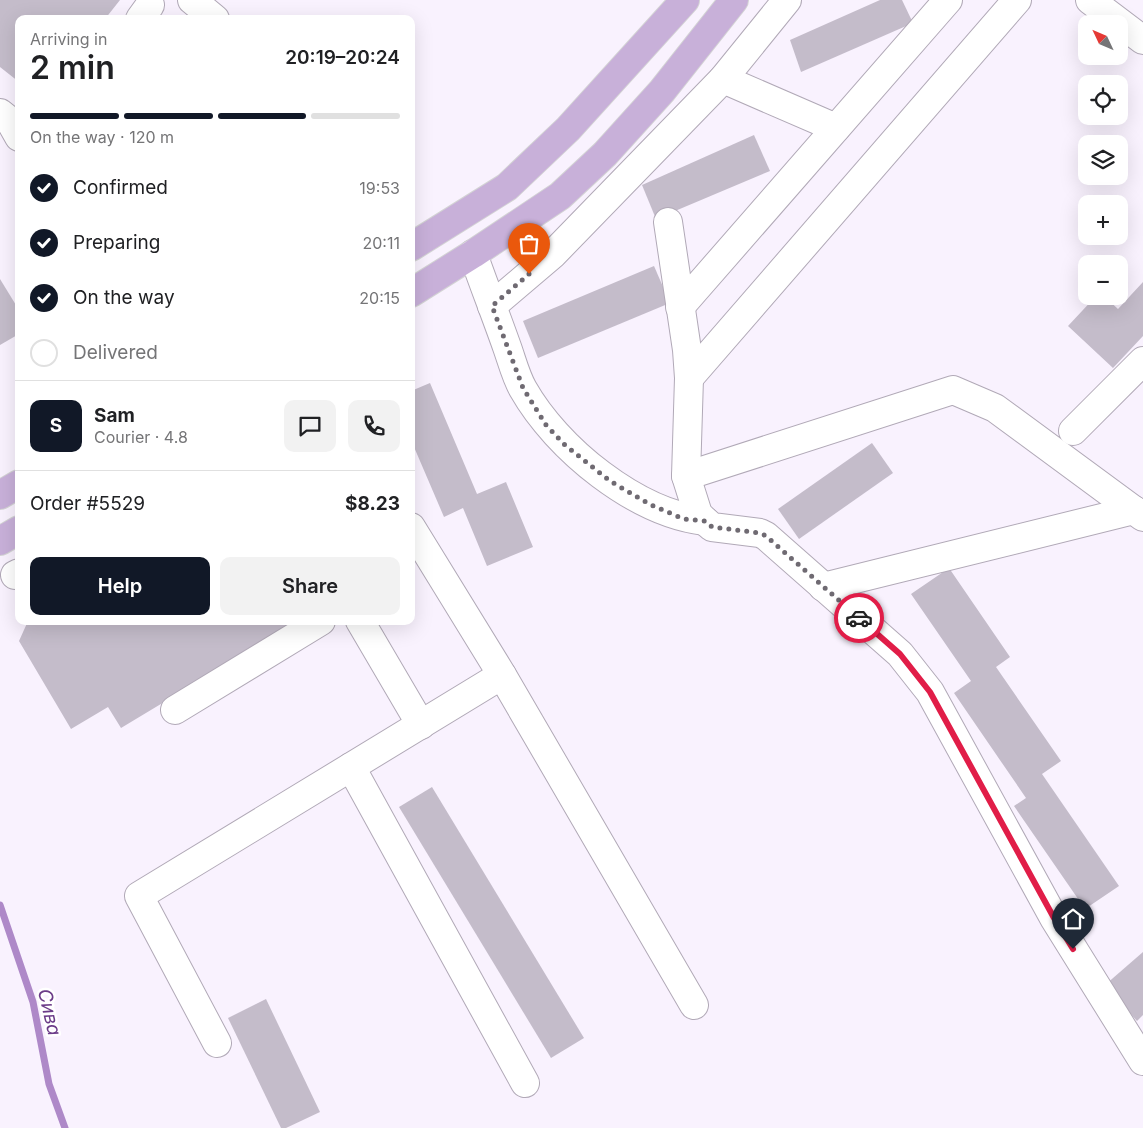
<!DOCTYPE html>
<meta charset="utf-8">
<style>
body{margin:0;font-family:Inter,sans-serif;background:#f2f2f2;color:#202124;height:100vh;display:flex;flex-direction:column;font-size:19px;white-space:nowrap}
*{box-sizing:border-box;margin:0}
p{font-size:16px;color:#757577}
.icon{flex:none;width:28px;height:28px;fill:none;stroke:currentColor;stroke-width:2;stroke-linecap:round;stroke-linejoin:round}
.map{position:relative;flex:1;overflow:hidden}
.side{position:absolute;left:15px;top:15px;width:400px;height:610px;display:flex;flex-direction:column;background:#fff;border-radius:10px;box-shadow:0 5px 20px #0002}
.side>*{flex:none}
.needle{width:32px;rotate:314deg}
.controls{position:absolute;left:1078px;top:15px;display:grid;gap:10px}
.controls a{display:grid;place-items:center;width:50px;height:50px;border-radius:10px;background:#fff;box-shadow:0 5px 20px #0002;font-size:25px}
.pin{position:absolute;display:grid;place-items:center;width:42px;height:42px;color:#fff;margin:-51px -21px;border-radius:50% 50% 50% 0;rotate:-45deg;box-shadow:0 0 5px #0007}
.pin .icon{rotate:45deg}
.courier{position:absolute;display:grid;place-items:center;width:50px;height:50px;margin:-25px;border:4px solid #e11d48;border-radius:50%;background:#fff;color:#222;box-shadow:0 1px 6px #0007}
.headline em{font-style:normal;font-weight:600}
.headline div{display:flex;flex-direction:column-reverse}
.headline{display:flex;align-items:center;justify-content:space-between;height:85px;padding:0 15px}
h1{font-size:32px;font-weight:600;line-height:38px}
.bar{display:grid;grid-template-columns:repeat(4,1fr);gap:8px 5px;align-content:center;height:60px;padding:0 15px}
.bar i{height:6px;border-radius:4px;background:#e0e0e0}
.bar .current{background:#111827}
.bar p{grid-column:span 4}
.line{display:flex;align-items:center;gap:12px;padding:0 15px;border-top:1px solid #e0e0e0}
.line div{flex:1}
.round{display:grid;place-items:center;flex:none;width:52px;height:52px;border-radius:10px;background:#f2f2f2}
ol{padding:0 15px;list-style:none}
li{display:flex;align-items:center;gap:15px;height:55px}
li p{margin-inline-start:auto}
li .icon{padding:5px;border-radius:50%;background:#111827;color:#fff;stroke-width:4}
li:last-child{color:#757577}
li i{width:28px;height:28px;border:2px solid #e0e0e0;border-radius:50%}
.action{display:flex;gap:10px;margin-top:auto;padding:10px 15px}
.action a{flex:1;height:58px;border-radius:10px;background:#111827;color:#fff;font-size:20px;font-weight:600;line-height:58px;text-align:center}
.action a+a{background:#f2f2f2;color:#202124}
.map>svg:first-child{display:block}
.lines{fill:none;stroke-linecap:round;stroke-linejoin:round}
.stream{stroke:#ae89c8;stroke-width:7}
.building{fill:#c4bcca}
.minor-casing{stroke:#b1a9b7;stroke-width:30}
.major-casing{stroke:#d3d3d4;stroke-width:30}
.minor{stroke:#fff;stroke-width:28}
.major{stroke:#c8b0d9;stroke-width:28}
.done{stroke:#6f6a72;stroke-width:5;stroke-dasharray:0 9}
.route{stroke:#e11d48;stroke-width:6}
.labels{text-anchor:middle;stroke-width:5;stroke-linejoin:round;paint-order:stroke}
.water-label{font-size:19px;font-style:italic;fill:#6b3b88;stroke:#fff}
</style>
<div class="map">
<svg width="1143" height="1128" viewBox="0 0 1143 1128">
<rect width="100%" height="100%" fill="#f9f2fe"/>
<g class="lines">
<polyline class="stream" points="0,905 33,1002 49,1084 65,1128"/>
</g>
<g class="building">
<polygon points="0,0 120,0 105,19 19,19 19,82 0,67"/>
<polygon points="880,0 902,0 913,23 801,72 790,40"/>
<polygon points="754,135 770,171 656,219 642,185"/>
<polygon points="654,266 670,303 538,358 523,321"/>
<polygon points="0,279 19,310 19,334 0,345"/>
<polygon points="1143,282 1143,336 1113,368 1068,326 1096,296 1104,296 1118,309"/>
<polygon points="430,383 477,494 506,482 533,547 487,566 463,508 444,517 411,440 411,391"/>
<polygon points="872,443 893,473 799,539 778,509"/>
<polygon points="949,568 1010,657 996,667 1061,761 1042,774 1119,886 1085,909 1014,806 1026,798 954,693 971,681 911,594"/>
<polygon points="28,621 299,621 121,728 108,707 71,729 19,641"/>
<polygon points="432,787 584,1038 551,1058 399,807"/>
<polygon points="1143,952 1143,1015 1137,1021 1105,985"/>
<polygon points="266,999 320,1112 286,1128 281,1128 228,1018"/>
</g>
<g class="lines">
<defs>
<g id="minor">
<polyline points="192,0 215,19"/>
<polyline points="1090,0 1143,40"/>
<polyline points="140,19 150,5"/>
<polyline points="723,79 836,128"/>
<polyline points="0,113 10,121 19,137"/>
<polyline points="668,222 687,350 689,378 686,476 698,514 705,521 712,527 760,533 766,536 900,654 930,692 1054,918 1143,1061"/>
<path d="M473,254C484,285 496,316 507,347C512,361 516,377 523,389C557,449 636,513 705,521"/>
<polyline points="492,306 553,254 723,79 787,0"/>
<polyline points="680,307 948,0"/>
<polyline points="689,378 1017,0"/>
<polyline points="1073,431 1143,361"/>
<polyline points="686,476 953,390 995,408 1143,517"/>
<polyline points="411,527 502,675 694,1005"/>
<polyline points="15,575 19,573"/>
<polyline points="823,587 1134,510"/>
<polyline points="360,621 421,725"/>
<polyline points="175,710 321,621"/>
<polyline points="351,767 525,1083"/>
<polyline points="217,1043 139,896 502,675"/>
</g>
<g id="major">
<polyline points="411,247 507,187 568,129 685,0"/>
<polyline points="411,293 473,254 560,196 605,154 662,91 734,0"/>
<polyline points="0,495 19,484"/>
<polyline points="0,541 19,530"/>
</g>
</defs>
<use href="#minor" class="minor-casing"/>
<use href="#major" class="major-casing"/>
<use href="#minor" class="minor"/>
<use href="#major" class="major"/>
</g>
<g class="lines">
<polyline class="done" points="529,274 492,306 523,388 546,425 565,445 610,481 651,505 684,519 705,521 712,527 760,533 766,536 859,618"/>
<polyline class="route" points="859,618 900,654 930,692 1054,918 1073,949"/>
</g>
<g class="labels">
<g class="water-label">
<text transform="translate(50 1012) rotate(77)" y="7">Сива</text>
</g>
</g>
</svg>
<div class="controls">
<a><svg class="needle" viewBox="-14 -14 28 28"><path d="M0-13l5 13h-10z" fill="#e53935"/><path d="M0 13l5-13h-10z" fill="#757577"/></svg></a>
<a><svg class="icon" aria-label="locate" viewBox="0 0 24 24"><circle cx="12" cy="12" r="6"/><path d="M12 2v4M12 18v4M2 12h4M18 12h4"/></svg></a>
<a><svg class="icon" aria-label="layers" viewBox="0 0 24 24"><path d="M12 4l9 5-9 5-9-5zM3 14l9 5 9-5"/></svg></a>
<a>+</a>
<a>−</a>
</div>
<div class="pin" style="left:529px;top:274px;background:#ea580c"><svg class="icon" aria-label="bag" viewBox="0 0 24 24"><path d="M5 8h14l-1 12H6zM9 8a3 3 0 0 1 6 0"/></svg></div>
<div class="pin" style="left:1073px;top:949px;background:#1f2937"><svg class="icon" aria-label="home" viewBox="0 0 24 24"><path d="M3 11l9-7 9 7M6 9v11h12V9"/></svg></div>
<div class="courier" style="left:859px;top:618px"><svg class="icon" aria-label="car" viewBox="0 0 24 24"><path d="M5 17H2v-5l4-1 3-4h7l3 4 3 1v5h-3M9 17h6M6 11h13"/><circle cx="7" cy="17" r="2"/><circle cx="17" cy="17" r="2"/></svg></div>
<section class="side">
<div class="headline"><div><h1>2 min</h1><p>Arriving in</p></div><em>20:19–20:24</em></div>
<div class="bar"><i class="current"></i><i class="current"></i><i class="current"></i><i></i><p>On the way · 120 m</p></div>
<ol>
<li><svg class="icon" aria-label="check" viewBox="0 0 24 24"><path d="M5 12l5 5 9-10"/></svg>Confirmed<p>19:53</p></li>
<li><svg class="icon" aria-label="check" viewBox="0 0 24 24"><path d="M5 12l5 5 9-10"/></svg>Preparing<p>20:11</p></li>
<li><svg class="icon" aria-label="check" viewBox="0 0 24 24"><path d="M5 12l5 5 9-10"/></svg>On the way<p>20:15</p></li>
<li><i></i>Delivered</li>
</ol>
<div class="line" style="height:90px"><b class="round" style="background:#111827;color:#fff">S</b><div><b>Sam</b><p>Courier · 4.8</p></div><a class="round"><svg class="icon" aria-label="chat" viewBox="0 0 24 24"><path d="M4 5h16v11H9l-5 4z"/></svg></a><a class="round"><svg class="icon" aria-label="phone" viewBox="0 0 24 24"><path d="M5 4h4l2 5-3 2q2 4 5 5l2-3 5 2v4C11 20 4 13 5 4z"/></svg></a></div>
<div class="line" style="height:65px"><div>Order #5529</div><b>$8.23</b></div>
<div class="action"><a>Help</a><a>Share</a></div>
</section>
</div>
